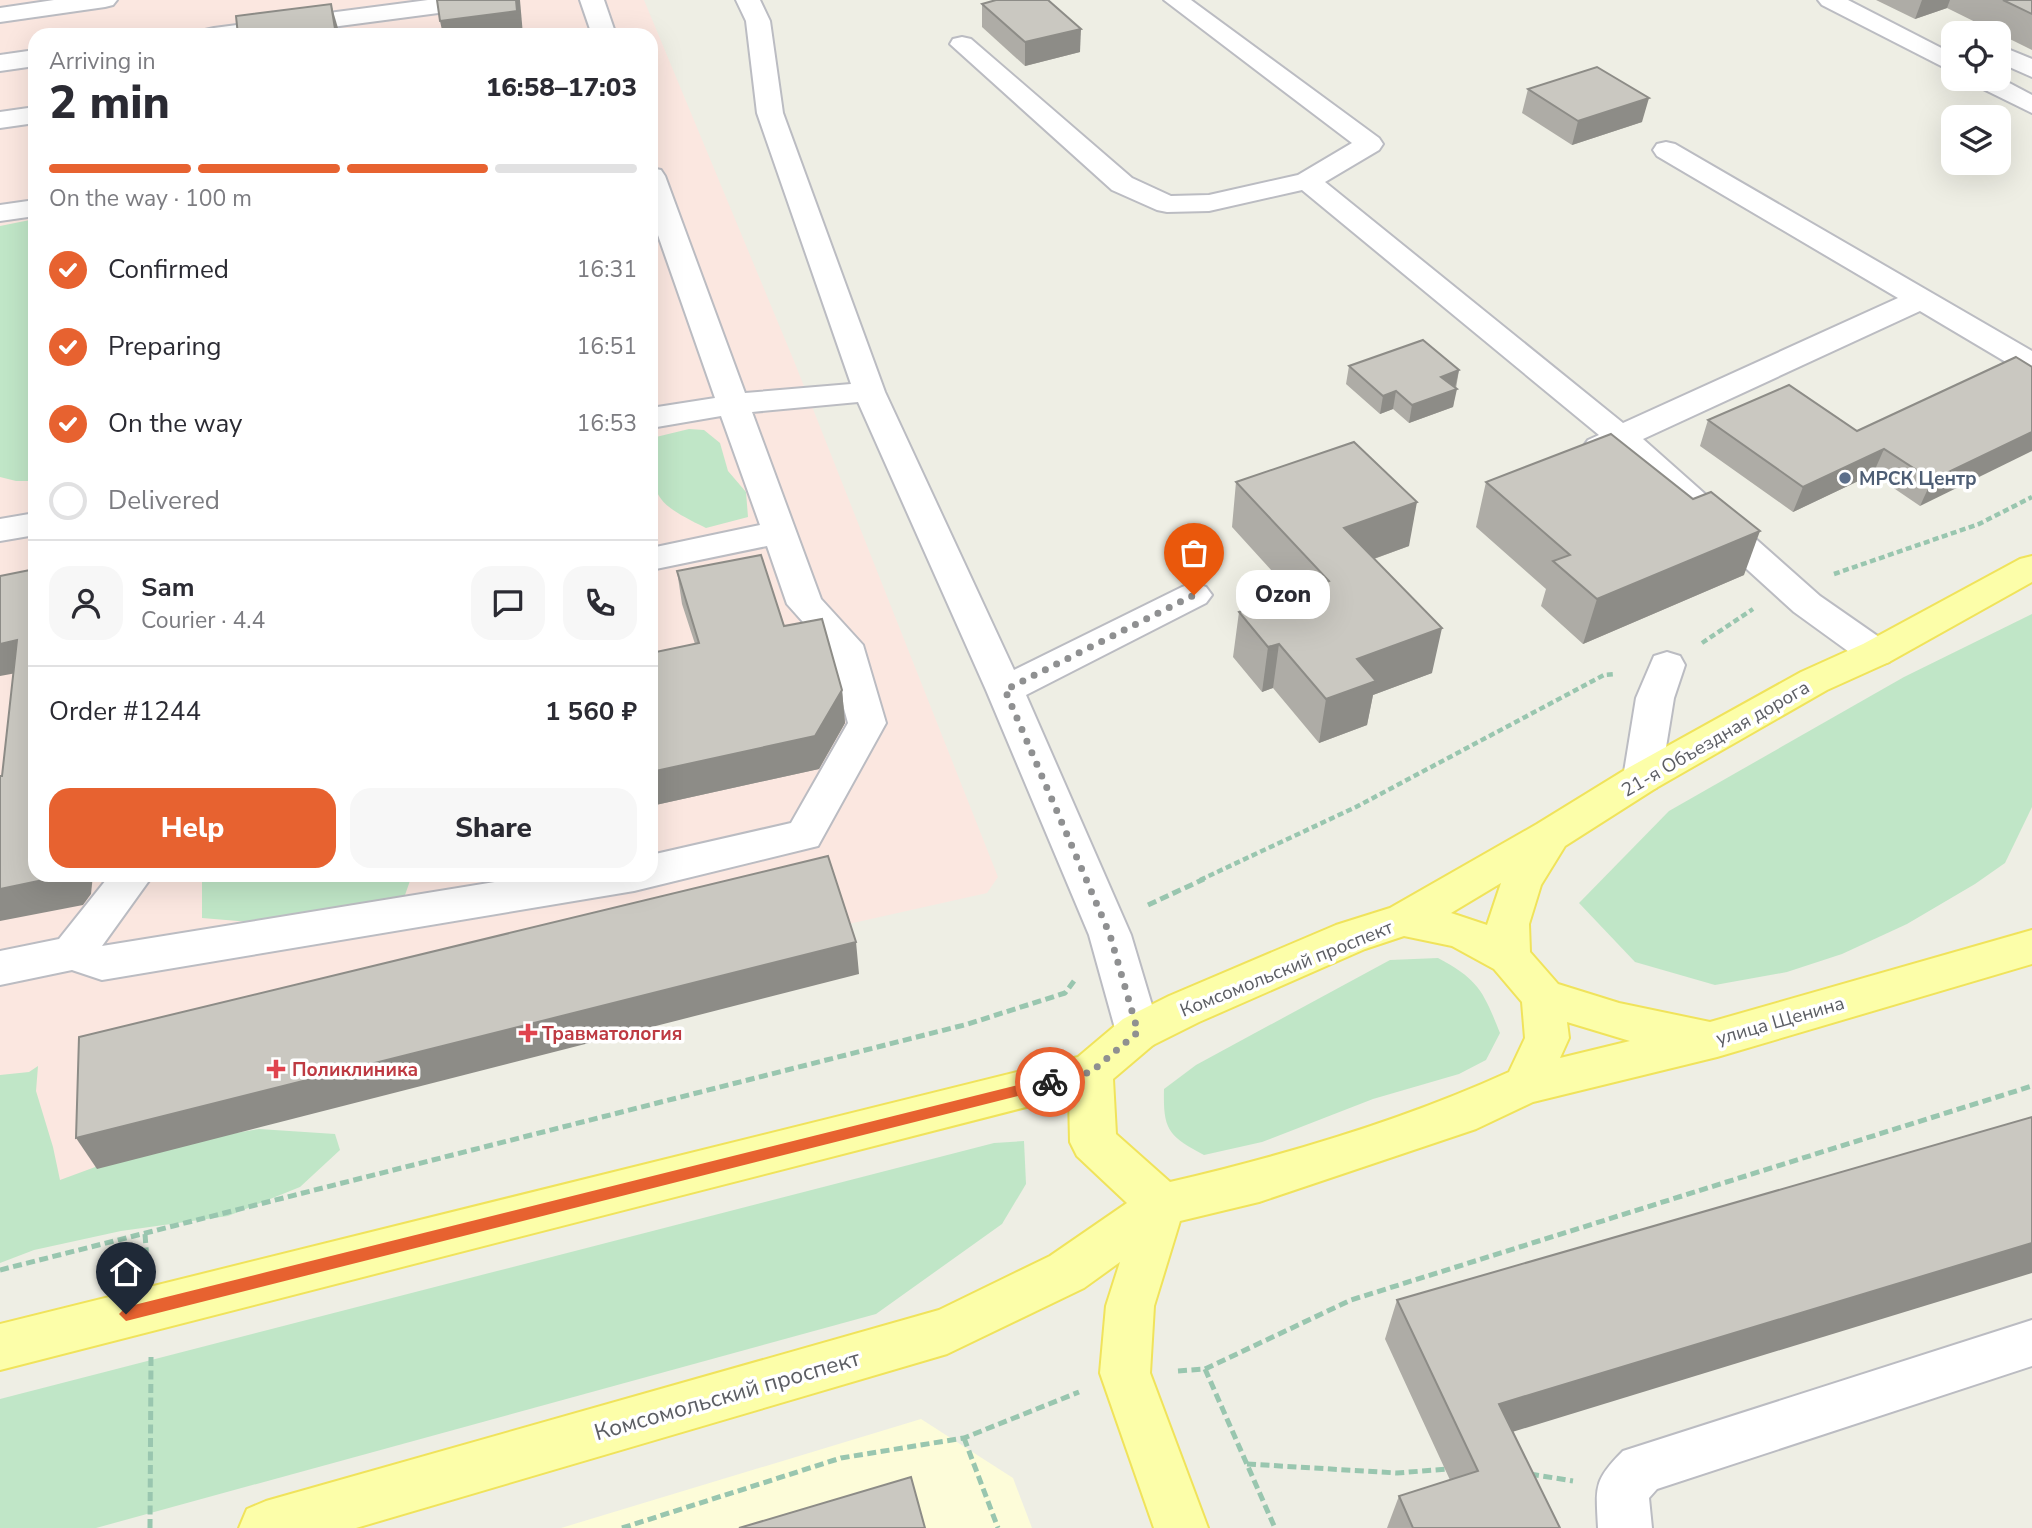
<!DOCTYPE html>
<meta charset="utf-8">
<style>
body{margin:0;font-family:"Nunito Sans",sans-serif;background:#f7f7f7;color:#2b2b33;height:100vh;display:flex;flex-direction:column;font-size:26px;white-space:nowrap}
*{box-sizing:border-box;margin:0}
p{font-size:23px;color:#7c7c81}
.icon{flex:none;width:38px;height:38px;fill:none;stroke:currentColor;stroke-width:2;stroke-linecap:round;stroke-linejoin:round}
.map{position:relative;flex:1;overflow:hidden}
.details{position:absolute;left:28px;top:28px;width:630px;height:854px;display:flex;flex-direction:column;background:#fff;border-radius:21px;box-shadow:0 7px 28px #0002}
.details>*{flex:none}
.tools{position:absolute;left:1941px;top:21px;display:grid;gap:14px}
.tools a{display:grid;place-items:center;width:70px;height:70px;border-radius:14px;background:#fff;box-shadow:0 7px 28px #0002;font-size:35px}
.pin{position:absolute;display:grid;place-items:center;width:60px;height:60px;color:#fff;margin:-72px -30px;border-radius:50% 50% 50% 0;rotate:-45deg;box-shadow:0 0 7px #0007}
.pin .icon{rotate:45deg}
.courier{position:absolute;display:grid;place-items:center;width:70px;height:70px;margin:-35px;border:5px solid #e76230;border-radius:50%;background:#fff;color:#222;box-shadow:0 2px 9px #0007}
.bubble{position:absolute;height:49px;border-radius:21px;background:#fff;box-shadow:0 7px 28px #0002;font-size:23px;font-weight:800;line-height:49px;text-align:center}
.overview em{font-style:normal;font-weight:800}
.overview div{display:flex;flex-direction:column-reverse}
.overview{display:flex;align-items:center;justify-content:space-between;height:119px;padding:0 21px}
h1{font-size:46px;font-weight:800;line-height:52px}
.bar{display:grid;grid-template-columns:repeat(4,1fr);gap:10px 7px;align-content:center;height:84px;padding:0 21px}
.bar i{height:9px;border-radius:5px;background:#e1e1e2}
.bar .current{background:#e76230}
.bar p{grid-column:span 4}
.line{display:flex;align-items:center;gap:18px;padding:0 21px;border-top:2px solid #e1e1e2}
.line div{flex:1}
.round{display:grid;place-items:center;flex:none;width:74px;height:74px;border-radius:21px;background:#f7f7f7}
ol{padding:0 21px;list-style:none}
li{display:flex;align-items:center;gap:21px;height:77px}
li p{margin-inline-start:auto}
li .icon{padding:7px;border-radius:50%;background:#e76230;color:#fff;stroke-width:4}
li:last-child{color:#7c7c81}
li i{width:38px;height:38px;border:4px solid #e1e1e2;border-radius:50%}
.cta{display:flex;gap:14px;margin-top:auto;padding:14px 21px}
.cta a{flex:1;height:80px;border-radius:21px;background:#e76230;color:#fff;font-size:28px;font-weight:800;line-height:80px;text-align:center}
.cta a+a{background:#f7f7f7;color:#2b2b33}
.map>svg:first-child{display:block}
.commercial{fill:#fdfcd9}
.medical{fill:#fbe7e0;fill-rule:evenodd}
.green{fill:#c0e6c7}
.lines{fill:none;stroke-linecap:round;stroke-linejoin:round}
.minor-casing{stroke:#bbbcc2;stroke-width:4}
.major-casing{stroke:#f0e35b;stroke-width:4}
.path-far1{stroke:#99c6af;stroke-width:4.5;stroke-dasharray:6 3.5;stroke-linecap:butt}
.path{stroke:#99c6af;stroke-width:5;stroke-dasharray:9 4.5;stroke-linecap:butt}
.minor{fill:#fff;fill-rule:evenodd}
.major{fill:#fcfea9;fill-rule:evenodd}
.wall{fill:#aeaca6}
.shaded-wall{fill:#8d8c87}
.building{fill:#cac8c1;stroke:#8d8c87;stroke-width:2}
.route{fill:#e76230}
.done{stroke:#8f9091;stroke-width:7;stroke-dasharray:0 12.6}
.service-dot{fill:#5c6f8a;stroke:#fff;stroke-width:2.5}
.health-dot{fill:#e0444e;stroke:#fff;stroke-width:2.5}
.labels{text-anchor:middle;stroke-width:7;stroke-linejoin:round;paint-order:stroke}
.service-label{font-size:19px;font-weight:bold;fill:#4e5e75;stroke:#fff;text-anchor:start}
.street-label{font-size:19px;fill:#5c5e64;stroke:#fff}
.health-label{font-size:19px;font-weight:bold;fill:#be3a42;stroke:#fff;text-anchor:start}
.near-street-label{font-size:23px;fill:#5c5e64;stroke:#fff}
</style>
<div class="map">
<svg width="2032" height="1528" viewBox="0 0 2032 1528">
<rect width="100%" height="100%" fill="#eeeee4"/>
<polygon class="commercial" points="921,1419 1013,1478 1032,1528 561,1528"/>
<path class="medical" d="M0,0H644L794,361L998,877L987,893L844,925L97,1169L0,1205ZM35,35H651V875H35Z"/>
<g class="green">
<polygon points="35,219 35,481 16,481 0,477 0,226"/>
<path d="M689,429L704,430L720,443L728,471L746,492L748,517L706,528C655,503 651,498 651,441L656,437Z"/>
<polygon points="2032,614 2032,807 2005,863 1975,884 1907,924 1842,954 1787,972 1715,985 1635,962 1579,903 1669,811 1904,677"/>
<polygon points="202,875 412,875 405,895 311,927 202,918"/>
<path d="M1438,958C1479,980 1483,991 1500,1033L1486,1060L1459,1074L1373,1099L1262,1142L1204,1155C1168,1136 1163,1130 1164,1089L1196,1065L1390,960Z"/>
<polygon points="38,1066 36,1091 53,1147 60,1180 144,1149 259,1129 335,1134 340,1150 300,1187 228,1216 121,1231 34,1250 0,1263 0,1075 29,1072"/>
<polygon points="1024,1141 1026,1184 1002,1224 876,1314 96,1528 0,1528 0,1399 994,1143"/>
</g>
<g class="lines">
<defs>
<g id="minor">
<polygon points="54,0 117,0 113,5 105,7 0,22 0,8"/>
<polygon points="428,0 496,0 492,5 484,7 271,35 202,35 205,30 214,28"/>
<polygon points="580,0 604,0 616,35 592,35"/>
<polygon points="736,0 760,0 770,21 783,113 885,392 1014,670 1182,587 1194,583 1206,587 1212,595 1206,603 1026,695 1131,935 1160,1032 1153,1045 1138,1050 1123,1045 1116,1032 1089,935 986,690 858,402 752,412 821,599 863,645 886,723 818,846 634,891 102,980 72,970 0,985 0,951 59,939 110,875 153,875 102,946 538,875 651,875 651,855 791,823 848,723 828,650 787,604 767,546 651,570 651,548 760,525 721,416 651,428 651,408 715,398 651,215 651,168 661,170 665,176 745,393 851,384 757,113 746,21"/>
<polygon points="1164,0 1191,0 1379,138 1383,144 1379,150 1325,182 1623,423 1898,298 1657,156 1653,150 1657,144 1666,142 1675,144 2032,351 2032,373 2021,371 1920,311 1643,439 1820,596 1889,644 1894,653 1889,662 1876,666 1863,662 1794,612 1617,451 1599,457 1588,454 1583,447 1588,440 1599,435 1302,190 1209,211 1167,212 1157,210 1112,190 950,44 953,39 962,37 971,39 1132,178 1171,196 1209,195 1298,175 1352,143"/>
<polygon points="1818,0 1848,0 1953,54 1953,72 1822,5"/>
<polygon points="1998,45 2032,59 2032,77 1998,62"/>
<polygon points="35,50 35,66 0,71 0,55"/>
<polygon points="1998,77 2032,95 2032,113 1973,84 1969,79"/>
<polygon points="35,107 35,123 0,128 0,112"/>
<polygon points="35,200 35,216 0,221 0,205"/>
<polygon points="35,513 35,535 0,541 0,519"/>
<polygon points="1667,652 1680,656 1685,665 1674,698 1661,778 1656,788 1642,792 1628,788 1623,778 1636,698 1654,656"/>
<path d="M2032,1320V1366L1657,1489L1649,1498L1652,1528H1598C1596,1487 1593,1481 1623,1451Z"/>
</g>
<path id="major" d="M2032,556V582L1889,662L1827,690L1656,788L1565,846L1541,885L1529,924L1530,952L1558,984L1619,1003L1710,1022L2032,930V964L1717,1057L1533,1102L1476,1129L1259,1202L1180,1221L1154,1306L1150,1373L1208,1528H1154L1100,1373L1106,1306L1120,1262L1084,1288L947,1354L356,1528H239L247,1509L266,1501L939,1310L1050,1256L1127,1203L1077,1156L1070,1142L1069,1096L0,1370V1324L1078,1057L1123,1019L1169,996L1336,925L1390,908L1537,824L1628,768L1801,672L1863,644L2020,559ZM1501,883L1487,925L1451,913ZM1404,936L1452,946L1494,969L1522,1002L1525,1038L1509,1072C1401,1121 1286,1155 1170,1182L1116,1134L1113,1079L1153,1045L1199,1022L1365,949ZM1567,1022L1630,1041L1560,1058L1569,1038Z"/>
</defs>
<use href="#minor" class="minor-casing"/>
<use href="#major" class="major-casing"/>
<g class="path-far1">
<polyline points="1834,574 1979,524 2032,497"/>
<polyline points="1702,643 1753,609"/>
<polyline points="1200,880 1356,807 1604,675 1616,674"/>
</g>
<g class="path">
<polyline points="1148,905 1204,879"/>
<polyline points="145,1234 147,1261"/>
<polyline points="0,1270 968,1024 1065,993 1074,981"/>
<polyline points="1205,1369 1275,1528"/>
<polyline points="1178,1371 1205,1369 1351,1300 2032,1086"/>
<polyline points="964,1438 998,1528"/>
<polyline points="1247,1464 1397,1473 1448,1469"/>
<polyline points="1530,1474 1573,1481"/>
<polyline points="150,1528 151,1357"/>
<polyline points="622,1528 841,1458 964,1438 1079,1392"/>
</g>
<use href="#minor" class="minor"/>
<use href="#major" class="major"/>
</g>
<g class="wall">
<polygon points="1876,0 2032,0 2032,50 1947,8 1915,19"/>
<polygon points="982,4 1080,52 1025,66 982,27"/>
<polygon points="1528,89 1642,122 1572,145 1522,113"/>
<polygon points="2016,357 1920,506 1873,474 1793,512 1700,446 1708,420 1857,431"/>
<polygon points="1349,366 1459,370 1453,407 1409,423 1393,409 1380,414 1346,384"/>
<polygon points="1236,482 1409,546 1374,559 1432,673 1373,695 1367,725 1319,743 1273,688 1262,692 1233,657 1239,612 1292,593 1232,527"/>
<polygon points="1486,482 1744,575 1583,644 1541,606 1546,589 1476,527"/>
<polygon points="677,571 784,626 842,690 845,723 819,769 651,806 651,653 695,644 682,604"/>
<polygon points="1397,1300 1513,1432 1560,1528 1387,1528 1399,1496 1450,1480 1385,1339"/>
</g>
<g class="shaded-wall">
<polygon points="516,0 520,0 523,35 443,35 440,21"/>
<polygon points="1922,0 1950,0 1947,8 1915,19"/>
<polygon points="331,4 340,35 336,35"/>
<polygon points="1081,29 1080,52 1025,66 1025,42"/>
<polygon points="1649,98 1642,122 1572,145 1578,121"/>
<polygon points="651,233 653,233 658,265 651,266"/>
<polygon points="1459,370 1455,388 1441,377"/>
<polygon points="1457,389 1453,407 1409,423 1412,405"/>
<polygon points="1396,391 1393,409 1380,414 1383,396"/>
<polygon points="2032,432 2032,451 1920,506 1932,480"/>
<polygon points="1884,449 1873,474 1793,512 1803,487"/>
<polygon points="1417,502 1409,546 1337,572 1344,528"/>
<polygon points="1760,531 1744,575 1583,644 1597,599"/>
<polygon points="1442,628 1432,673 1373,695 1367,725 1319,743 1326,699 1357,659"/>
<polygon points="17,640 33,670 0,676 0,644"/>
<polygon points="1279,644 1273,688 1262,692 1268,647"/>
<polygon points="842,690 845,723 819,769 651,806 651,772"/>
<polygon points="67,875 93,875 91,894 83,905 0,921 0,889"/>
<polygon points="856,942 859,974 97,1169 76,1138"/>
<polygon points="2032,1243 2032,1273 1483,1441 1499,1404"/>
</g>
<g class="building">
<polygon points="437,0 516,0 517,11 440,21"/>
<polygon points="996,0 1048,0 1081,29 1025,42 982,4"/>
<polygon points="2003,0 2032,0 2032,14"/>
<polygon points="331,4 336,35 238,35 236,16"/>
<polygon points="1597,67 1649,98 1578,121 1528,89"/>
<polygon points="1423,340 1459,370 1441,377 1457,389 1412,405 1396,391 1383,396 1349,366"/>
<polygon points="2016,357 2032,367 2032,432 1932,480 1884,449 1803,487 1708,420 1789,385 1857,431"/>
<polygon points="1611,434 1693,499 1711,492 1760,531 1597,599 1553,561 1570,555 1486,482"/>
<polygon points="1354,442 1417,502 1344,528 1442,628 1357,659 1376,681 1326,699 1279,644 1268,647 1239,612 1329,581 1236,482"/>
<polygon points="761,555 784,626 822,619 842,690 815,736 651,772 651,653 699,643 677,571"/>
<polygon points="35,569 35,875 67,875 0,889 0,776 2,776 17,640 0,644 0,576"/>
<polygon points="828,856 856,942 76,1138 79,1037"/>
<polygon points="2032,1117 2032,1243 1499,1404 1560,1528 1413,1528 1399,1496 1478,1471 1397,1300"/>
<polygon points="911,1477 925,1528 739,1528"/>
</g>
<polygon class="route" points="1050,1077 1057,1082 1050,1088 126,1321 119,1314 126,1307"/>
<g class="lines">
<polyline class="done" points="1050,1082 1091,1072 1138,1032 1110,935 1005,690 1194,595"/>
</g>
<circle class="service-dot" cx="1845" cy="478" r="7"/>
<g class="health-dot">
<path d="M524.5 1022.5h7v7h7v7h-7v7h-7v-7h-7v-7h7z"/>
<path d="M272.5 1058.5h7v7h7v7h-7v7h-7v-7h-7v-7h7z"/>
</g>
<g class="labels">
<g class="service-label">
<text x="1859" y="485">МРСК Центр</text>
</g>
<g class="street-label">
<text transform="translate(1715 738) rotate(-30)" y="7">21-я Объездная дорога</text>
<text transform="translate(1286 968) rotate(-22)" y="7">Комсомольский проспект</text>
<text transform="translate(1780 1020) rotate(-16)" y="7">улица Щенина</text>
</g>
<g class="health-label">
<text x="542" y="1040">Травматология</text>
<text x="292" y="1076">Поликлиника</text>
</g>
<g class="near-street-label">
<text transform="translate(727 1395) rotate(-16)" y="8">Комсомольский проспект</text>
</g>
</g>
</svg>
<div class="tools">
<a><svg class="icon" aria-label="locate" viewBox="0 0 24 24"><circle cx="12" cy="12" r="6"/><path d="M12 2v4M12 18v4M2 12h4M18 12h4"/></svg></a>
<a><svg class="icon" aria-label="layers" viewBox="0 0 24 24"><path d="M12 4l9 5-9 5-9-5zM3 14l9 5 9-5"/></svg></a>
</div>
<div class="pin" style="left:1194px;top:595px;background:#ea580c"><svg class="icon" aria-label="bag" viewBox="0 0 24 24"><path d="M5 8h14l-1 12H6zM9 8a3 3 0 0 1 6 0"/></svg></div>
<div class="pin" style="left:126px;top:1314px;background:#1f2937"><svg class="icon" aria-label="home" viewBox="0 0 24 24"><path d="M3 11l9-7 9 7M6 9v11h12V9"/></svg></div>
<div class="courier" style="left:1050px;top:1082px"><svg class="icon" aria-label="bike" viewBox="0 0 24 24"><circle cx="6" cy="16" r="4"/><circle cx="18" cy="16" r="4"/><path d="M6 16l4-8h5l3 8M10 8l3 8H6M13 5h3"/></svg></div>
<div class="bubble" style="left:1236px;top:570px;width:94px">Ozon</div>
<section class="details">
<div class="overview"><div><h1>2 min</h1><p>Arriving in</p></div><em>16:58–17:03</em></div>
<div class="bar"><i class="current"></i><i class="current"></i><i class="current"></i><i></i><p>On the way · 100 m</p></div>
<ol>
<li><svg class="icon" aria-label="check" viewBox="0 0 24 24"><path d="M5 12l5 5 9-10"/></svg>Confirmed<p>16:31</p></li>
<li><svg class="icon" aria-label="check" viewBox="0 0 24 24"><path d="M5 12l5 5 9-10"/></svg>Preparing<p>16:51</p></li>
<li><svg class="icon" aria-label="check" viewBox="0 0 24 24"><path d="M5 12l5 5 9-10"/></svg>On the way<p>16:53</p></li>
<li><i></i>Delivered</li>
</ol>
<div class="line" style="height:126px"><a class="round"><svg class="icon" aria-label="person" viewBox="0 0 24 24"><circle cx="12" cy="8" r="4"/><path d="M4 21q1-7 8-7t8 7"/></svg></a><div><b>Sam</b><p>Courier · 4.4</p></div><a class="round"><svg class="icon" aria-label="chat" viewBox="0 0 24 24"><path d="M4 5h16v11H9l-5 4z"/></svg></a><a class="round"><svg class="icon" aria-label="phone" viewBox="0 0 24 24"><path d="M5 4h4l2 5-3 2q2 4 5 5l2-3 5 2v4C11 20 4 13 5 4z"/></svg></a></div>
<div class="line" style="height:91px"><div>Order #1244</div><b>1 560 ₽</b></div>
<div class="cta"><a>Help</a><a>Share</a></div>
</section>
</div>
